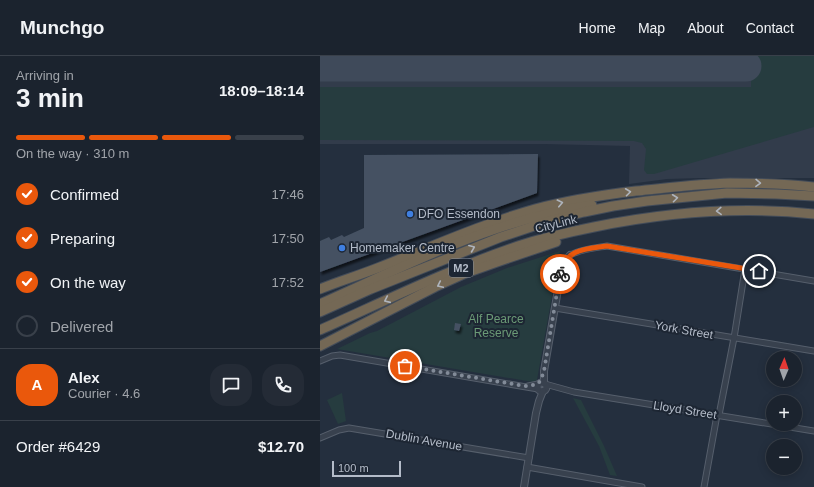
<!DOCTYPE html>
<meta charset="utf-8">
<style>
body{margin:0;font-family:Arial,sans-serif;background:#242b36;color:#f1f3f6;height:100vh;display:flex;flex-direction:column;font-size:15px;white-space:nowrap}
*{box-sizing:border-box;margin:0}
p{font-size:13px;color:#a0a4aa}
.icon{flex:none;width:22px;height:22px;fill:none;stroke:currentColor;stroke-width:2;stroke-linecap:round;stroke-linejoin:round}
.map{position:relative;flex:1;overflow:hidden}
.details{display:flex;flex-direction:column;background:#1b232e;width:320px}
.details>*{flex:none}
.needle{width:26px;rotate:2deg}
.buttons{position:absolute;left:446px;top:295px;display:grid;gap:8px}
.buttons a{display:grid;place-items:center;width:36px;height:36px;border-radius:50%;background:#1b232e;box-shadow:0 2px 10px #0003,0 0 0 1px #39404a;font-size:20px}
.scale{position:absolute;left:12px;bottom:10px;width:69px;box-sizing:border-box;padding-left:4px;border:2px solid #b4bcc9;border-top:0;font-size:11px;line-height:14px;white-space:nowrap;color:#b4bcc9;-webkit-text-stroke:3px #1d2633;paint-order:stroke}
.pin{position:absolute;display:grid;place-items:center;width:34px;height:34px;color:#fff;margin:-17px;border:2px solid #fff;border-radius:50%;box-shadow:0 1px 4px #0007}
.courier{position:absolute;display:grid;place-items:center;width:40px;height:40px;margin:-20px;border:3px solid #ea580c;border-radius:50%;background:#fff;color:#222;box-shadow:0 1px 5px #0007}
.overview em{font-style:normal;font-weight:700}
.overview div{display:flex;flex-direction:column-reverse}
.overview{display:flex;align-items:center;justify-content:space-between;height:68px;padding:0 16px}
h1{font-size:26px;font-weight:700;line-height:30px}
.bar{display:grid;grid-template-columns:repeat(4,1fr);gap:6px 4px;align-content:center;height:48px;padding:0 16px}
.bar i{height:5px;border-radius:3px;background:#39404a}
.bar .on{background:#ea580c}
.bar p{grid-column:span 4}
.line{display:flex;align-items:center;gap:10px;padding:0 16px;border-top:1px solid #39404a}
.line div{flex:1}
.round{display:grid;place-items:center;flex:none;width:42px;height:42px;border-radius:16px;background:#242b36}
ol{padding:0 16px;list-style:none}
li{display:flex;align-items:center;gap:12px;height:44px}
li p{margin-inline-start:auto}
li .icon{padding:4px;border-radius:50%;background:#ea580c;color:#fff;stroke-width:4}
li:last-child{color:#a0a4aa}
li i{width:22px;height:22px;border:2px solid #39404a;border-radius:50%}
header{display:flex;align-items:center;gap:24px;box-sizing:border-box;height:56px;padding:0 20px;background:#1b232e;border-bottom:1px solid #39404a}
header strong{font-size:19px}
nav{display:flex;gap:22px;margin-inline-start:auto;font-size:14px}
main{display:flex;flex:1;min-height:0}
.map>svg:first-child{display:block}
.airport{fill:#323c4b}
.green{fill:#263c3f}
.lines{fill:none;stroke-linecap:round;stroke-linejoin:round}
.taxiway{stroke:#3f4a5a;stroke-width:12}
.runway{stroke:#3f4a5a;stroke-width:31}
.building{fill:#455162;filter:url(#shadow)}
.minor-casing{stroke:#565f6c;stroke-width:7}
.tertiary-casing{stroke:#565f6c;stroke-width:8}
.motorway-casing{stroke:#434c59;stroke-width:11}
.minor{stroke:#38414e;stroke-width:5}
.tertiary{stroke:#38414e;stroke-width:6}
.motorway{stroke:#746855;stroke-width:9}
.oneway{stroke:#aeb4bd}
.done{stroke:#828b98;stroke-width:4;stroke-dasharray:0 7.2}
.route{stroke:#ea580c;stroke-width:5}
.shop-dot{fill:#3f7fe0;stroke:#1d2633;stroke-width:1.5}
.labels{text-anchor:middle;stroke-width:4;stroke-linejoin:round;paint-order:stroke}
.shield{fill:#1d2633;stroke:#878f9c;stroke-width:1}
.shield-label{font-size:11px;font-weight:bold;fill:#b4bcc9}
.poi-label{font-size:12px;fill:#b4bcc9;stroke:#1d2633;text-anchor:start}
.street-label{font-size:12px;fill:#b4bcc9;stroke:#1d2633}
.park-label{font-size:12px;fill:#6b9a76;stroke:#1d2633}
</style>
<header>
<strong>Munchgo</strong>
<nav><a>Home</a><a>Map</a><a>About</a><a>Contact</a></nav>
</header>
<main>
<section class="details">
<div class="overview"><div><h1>3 min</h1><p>Arriving in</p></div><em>18:09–18:14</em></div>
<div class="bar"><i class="on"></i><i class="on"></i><i class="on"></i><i></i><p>On the way · 310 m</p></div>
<ol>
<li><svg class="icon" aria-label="check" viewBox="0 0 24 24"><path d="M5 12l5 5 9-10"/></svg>Confirmed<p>17:46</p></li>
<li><svg class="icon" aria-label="check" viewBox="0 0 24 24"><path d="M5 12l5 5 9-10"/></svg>Preparing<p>17:50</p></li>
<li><svg class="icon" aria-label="check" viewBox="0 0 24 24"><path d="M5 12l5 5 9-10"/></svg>On the way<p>17:52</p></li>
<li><i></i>Delivered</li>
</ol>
<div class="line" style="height:72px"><b class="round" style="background:#ea580c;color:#fff">A</b><div><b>Alex</b><p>Courier · 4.6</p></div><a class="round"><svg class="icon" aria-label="chat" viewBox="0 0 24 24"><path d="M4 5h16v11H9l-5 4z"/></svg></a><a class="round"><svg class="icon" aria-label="phone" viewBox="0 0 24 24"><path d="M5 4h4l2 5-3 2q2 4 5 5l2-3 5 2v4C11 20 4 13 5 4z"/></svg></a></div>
<div class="line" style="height:52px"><div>Order #6429</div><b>$12.70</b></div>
</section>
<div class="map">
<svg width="494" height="431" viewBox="0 0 494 431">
<defs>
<filter id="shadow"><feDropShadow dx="1.5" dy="3" stdDeviation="1" flood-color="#0009"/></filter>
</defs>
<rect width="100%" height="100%" fill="#242f3e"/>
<polygon class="airport" points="0,0 494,0 494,122 380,122 347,123 309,128 310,90 225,88 0,88"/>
<g class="green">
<polygon points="431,0 494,0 494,71 334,118 327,118 324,114 326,93 322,87 314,85 0,84 0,31 431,31"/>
<polygon points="240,195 217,324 213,326 17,293 50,277 57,275 141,231 187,212"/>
<polygon points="22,337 26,365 18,368 7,344"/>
<polygon points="253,342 261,344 284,390 297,420 290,419 279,390"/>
</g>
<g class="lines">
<g class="taxiway">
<polyline points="417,0 417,10"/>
<polyline points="387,10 398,5 403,0"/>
</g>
<polyline class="runway" points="0,10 426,10"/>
</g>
<g class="building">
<polygon points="218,98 217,137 0,216 0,185 9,181 11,184 22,179 24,181 44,172 44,99"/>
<polygon points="135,267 141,268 139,275 134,274"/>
</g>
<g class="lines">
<defs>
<g id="minor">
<path d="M250,199C261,193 274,192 287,190L494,225"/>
<polyline points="235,252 494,295"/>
<polyline points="0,305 12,300 20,299 218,333"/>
<polyline points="225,328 254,336 494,375"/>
<polyline points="208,330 218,328"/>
<polyline points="399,359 414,282 425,213"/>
<polyline points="0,382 19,374 29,372 209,402"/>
<polyline points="207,411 322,431"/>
<polyline points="384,431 397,359"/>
</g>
<g id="tertiary">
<circle cx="222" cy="331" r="4.5"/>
<path d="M224,327V315L241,216C242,209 245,204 250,199"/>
<polyline points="204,431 216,357 219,345 223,335"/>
</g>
<g id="motorway">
<path d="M0,233C20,225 40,219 60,211C111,191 162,168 215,153C249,144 282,139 316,135C347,132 378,128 410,127C438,127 466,128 494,131"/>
<path d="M0,248C74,215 148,177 227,158C242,154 257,151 272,149"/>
<polyline points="0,256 51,233 181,181 229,165 264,156 293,150 327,145 407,137 456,138 494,140"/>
<path d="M0,274C65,245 130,213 198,190C223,182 249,176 274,171C347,156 420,150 494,158"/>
<polyline points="0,290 115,231 146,217 177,206 236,186"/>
</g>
</defs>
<use href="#minor" class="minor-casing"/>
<use href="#tertiary" class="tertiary-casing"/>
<use href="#motorway" class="motorway-casing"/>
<use href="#minor" class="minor"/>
<use href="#tertiary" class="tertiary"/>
<use href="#motorway" class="motorway"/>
</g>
<defs><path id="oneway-chevron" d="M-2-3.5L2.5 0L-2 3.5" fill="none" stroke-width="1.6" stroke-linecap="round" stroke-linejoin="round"/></defs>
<g class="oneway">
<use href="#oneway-chevron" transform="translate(438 127) rotate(1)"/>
<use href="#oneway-chevron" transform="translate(308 136) rotate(-7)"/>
<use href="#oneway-chevron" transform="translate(355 142) rotate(-7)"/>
<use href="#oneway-chevron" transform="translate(240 147) rotate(-13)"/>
<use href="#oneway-chevron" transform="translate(399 155) rotate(178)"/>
<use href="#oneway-chevron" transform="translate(152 192) rotate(-22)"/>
<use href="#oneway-chevron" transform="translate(120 229) rotate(155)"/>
<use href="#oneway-chevron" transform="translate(67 244) rotate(156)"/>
</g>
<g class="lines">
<path class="done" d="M85,310L205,330C220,328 219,329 224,315L240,218"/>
<path class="route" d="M240,218C245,193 265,193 287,190L439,215"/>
</g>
<g class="shop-dot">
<circle cx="90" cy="158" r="4"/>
<circle cx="22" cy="192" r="4"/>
</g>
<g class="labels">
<rect class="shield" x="129" y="203" width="24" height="18" rx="3"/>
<g class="shield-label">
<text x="141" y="216">M2</text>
</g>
<g class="poi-label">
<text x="98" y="162">DFO Essendon</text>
<text x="30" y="196">Homemaker Centre</text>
</g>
<g class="street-label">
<text transform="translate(236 168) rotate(-14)" y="4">CityLink</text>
<text transform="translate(364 274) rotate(10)" y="4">York Street</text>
<text transform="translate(365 354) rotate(9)" y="4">Lloyd Street</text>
<text transform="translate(104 384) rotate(10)" y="4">Dublin Avenue</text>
</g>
<g class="park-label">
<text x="176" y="267">Alf Pearce<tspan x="176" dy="14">Reserve</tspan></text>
</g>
</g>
</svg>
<div class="buttons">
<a><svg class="needle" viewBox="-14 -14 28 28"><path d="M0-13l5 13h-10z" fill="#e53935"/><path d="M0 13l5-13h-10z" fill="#a0a4aa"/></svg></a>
<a>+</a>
<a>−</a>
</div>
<div class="scale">100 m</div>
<div class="pin" style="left:85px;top:310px;background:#ea580c"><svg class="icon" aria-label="bag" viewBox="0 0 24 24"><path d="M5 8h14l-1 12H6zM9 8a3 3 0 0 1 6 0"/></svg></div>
<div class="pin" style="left:439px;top:215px;background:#1f2937"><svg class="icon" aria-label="home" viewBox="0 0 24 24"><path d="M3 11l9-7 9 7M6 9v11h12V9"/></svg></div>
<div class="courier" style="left:240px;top:218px"><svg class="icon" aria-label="bike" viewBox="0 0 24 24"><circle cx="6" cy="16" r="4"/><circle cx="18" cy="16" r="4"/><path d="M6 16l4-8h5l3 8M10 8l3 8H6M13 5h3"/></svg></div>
</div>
</main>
